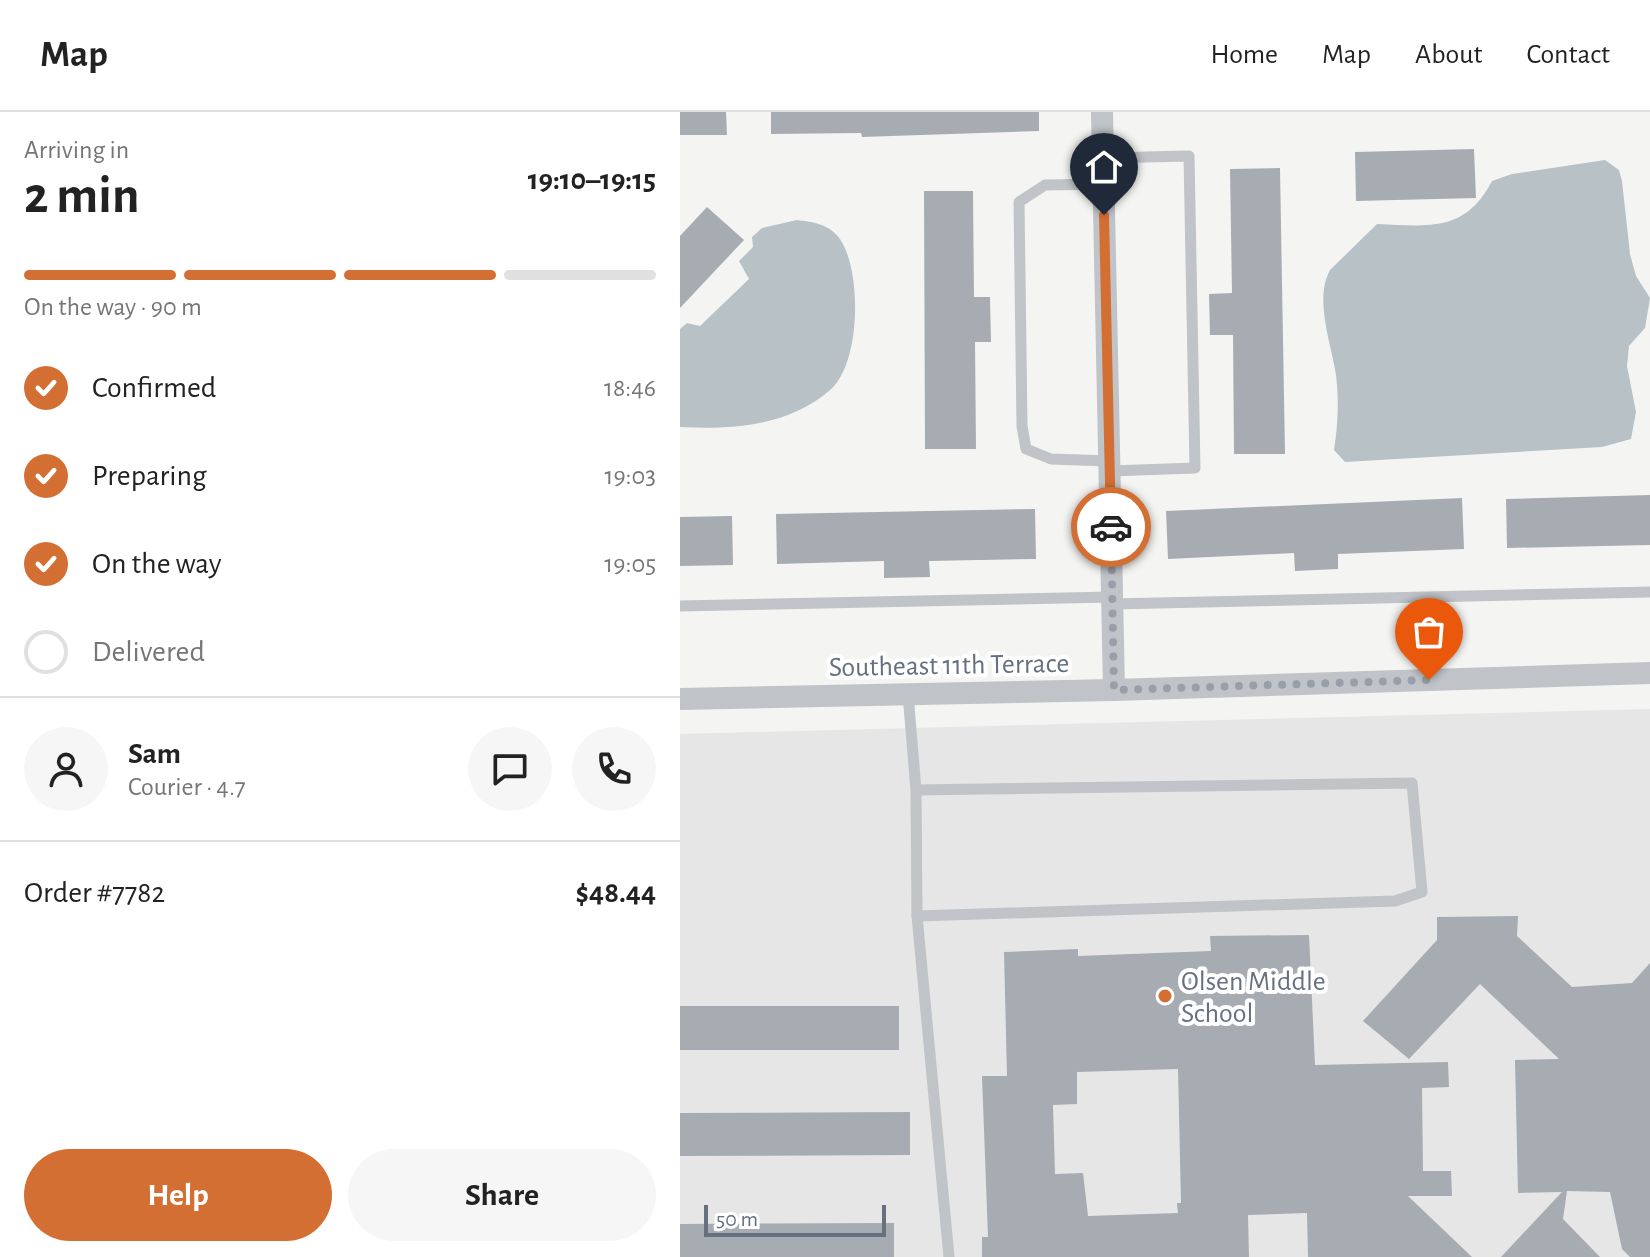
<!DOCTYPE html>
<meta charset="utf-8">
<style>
body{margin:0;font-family:"Alegreya Sans",sans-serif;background:#f6f6f6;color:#222;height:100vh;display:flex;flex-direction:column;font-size:30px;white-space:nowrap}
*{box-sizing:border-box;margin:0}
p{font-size:26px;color:#767676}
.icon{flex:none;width:44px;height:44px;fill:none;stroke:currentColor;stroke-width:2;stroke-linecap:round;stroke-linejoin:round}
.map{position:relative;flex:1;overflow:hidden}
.panel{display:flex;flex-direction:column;background:#fff;width:680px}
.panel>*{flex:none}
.scale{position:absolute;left:24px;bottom:20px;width:182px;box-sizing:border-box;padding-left:8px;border:4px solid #667180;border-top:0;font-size:22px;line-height:28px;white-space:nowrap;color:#667180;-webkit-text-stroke:6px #fff;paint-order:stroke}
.pin{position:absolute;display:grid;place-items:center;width:68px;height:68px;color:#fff;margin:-82px -34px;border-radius:50% 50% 50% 0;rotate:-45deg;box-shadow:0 0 8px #0007}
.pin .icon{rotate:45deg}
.courier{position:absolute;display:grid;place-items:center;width:80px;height:80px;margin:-40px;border:6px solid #d46f33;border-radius:50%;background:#fff;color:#222;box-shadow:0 2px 10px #0007}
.head em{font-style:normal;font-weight:700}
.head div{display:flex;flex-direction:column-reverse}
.head{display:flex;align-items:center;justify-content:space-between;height:136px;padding:0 24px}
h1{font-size:52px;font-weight:700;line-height:60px}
.bar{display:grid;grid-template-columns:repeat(4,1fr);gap:12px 8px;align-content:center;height:96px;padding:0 24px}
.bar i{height:10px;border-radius:6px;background:#e0e0e0}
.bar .on{background:#d46f33}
.bar p{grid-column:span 4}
.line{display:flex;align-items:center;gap:20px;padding:0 24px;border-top:2px solid #e0e0e0}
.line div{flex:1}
.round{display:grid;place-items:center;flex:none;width:84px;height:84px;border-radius:42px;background:#f6f6f6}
ol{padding:0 24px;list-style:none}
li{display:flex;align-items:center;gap:24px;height:88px}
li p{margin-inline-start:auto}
li .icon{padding:8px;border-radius:50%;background:#d46f33;color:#fff;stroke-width:4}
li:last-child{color:#767676}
li i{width:44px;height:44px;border:4px solid #e0e0e0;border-radius:50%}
.cta{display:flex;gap:16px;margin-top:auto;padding:16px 24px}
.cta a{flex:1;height:92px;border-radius:48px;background:#d46f33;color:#fff;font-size:32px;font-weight:700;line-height:92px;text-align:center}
.cta a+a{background:#f6f6f6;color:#222}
header{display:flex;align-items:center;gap:48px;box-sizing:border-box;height:112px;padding:0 40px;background:#fff;border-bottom:2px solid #e0e0e0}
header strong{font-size:38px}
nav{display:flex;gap:44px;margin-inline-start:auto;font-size:28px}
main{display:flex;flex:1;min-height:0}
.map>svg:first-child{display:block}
.built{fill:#e5e6e5}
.water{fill:#b8c1c6}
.building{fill:#a7acb3;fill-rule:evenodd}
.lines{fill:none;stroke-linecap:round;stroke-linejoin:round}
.lane{stroke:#c0c3c7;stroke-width:11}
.street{stroke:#c0c3c7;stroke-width:22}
.done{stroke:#989fa8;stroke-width:8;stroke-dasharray:0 14.4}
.route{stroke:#d46f33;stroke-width:10}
.poi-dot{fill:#d46f33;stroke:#fff;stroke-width:3}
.labels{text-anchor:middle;stroke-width:8;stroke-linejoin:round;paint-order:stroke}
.street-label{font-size:28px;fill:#667180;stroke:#fff}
.poi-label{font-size:28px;fill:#667180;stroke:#fff;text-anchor:start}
</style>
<header>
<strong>Map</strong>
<nav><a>Home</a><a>Map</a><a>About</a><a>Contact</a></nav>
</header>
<main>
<section class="panel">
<div class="head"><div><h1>2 min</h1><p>Arriving in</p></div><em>19:10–19:15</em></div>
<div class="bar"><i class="on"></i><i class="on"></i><i class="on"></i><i></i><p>On the way · 90 m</p></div>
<ol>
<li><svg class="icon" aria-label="check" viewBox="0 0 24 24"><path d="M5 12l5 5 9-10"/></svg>Confirmed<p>18:46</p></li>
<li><svg class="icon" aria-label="check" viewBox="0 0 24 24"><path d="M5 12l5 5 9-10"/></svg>Preparing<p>19:03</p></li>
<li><svg class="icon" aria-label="check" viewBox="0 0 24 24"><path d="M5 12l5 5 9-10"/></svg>On the way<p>19:05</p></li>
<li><i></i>Delivered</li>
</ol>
<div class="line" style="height:144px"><a class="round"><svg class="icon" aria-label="person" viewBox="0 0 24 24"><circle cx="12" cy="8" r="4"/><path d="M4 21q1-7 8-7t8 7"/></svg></a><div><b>Sam</b><p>Courier · 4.7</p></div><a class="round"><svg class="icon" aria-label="chat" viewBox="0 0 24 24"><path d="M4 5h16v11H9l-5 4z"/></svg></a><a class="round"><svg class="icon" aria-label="phone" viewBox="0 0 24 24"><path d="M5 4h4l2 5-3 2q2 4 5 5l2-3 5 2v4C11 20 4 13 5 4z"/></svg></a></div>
<div class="line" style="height:104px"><div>Order #7782</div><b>$48.44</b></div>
<div class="cta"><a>Help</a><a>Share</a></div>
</section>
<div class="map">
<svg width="970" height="1145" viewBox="0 0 970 1145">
<rect width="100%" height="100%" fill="#f4f5f2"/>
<polygon class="built" points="970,597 970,1145 0,1145 0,622"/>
<g class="water">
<path d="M925,48L939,58L942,69L950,142L956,164L970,186L965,216L949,234L947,254L956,300L951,327L922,335L665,350L654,338C658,313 659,288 656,263C651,231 634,187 650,158L697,112C748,114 785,121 812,69L832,62Z"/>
<path d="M117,108C134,110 149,112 160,127C182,159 181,252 150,278C109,314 52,318 0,315V217L7,211L20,214L69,167L59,149L73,135L72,125L82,116Z"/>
</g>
<g class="building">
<polygon points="0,0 46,0 47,23 0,23"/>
<polygon points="91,0 359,0 359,19 182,25 181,21 91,22"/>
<polygon points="794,37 796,86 676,89 675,40"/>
<polygon points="600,56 605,342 554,342 553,223 530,223 529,182 552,181 550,57"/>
<polygon points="244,79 293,79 294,185 310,185 311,230 295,230 296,337 245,337"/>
<polygon points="27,95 64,128 0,196 0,124"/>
<polygon points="970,383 970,433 827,436 826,387"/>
<polygon points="782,386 784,437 658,442 658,457 615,459 614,441 488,447 486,399"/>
<polygon points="355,397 356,447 249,449 250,465 204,466 204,449 97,452 96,402"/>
<polygon points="52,404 53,453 0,454 0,405"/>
<polygon points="838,804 837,824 892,875 952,871 970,851 970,1145 950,1145 942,1137 930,1080 887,1079 883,1107 920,1145 821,1145 882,1080 838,1081 835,948 879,947 800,872 729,947 683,909 757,828 757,805"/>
<path d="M629,823L635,953L768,950L769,975L742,976L743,1059H771L772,1084H728L792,1145H628L627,1101L568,1103L569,1145H302V1125H308L302,964H327L324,840L398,837V844L531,839L530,824ZM498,957L501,1091H497L498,1101L408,1104L403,1061L375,1062L373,993L397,992V960Z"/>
<rect x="0" y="894" width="219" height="44"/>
<polygon points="230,1000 230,1043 0,1044 0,1001"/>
<polygon points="214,1111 214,1145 0,1145 0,1112"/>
</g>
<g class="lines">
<g class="lane">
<polyline points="423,46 509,44 515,356 430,359"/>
<polyline points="423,72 365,73 339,90 342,314 346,337 371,347 429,349"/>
<polyline points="432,492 970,480"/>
<polyline points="0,494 432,485"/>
<polyline points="228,582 236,678 237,804 715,789 742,780 732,671 236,678"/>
<polyline points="237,804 269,1145"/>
</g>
<g class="street">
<polyline points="422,0 434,578"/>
<polyline points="0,587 434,578 970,561"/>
</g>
</g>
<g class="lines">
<polyline class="done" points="431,415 434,578 749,568"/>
<polyline class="route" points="424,103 431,415"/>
</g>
<circle class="poi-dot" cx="485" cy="884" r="8"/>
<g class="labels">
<g class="street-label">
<text transform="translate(269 552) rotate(-1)" y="10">Southeast 11th Terrace</text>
</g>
<g class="poi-label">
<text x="501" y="878">Olsen Middle<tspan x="501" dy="32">School</tspan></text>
</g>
</g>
</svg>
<div class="scale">50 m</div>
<div class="pin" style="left:749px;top:568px;background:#ea580c"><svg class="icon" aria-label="bag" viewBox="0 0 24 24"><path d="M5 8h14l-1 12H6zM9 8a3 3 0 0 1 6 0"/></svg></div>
<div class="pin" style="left:424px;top:103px;background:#1f2937"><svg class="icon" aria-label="home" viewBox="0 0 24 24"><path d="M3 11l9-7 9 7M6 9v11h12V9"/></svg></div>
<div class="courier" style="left:431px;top:415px"><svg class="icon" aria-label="car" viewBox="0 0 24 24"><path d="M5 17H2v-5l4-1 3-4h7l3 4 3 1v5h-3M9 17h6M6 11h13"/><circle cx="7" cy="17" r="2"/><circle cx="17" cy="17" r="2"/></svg></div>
</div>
</main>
